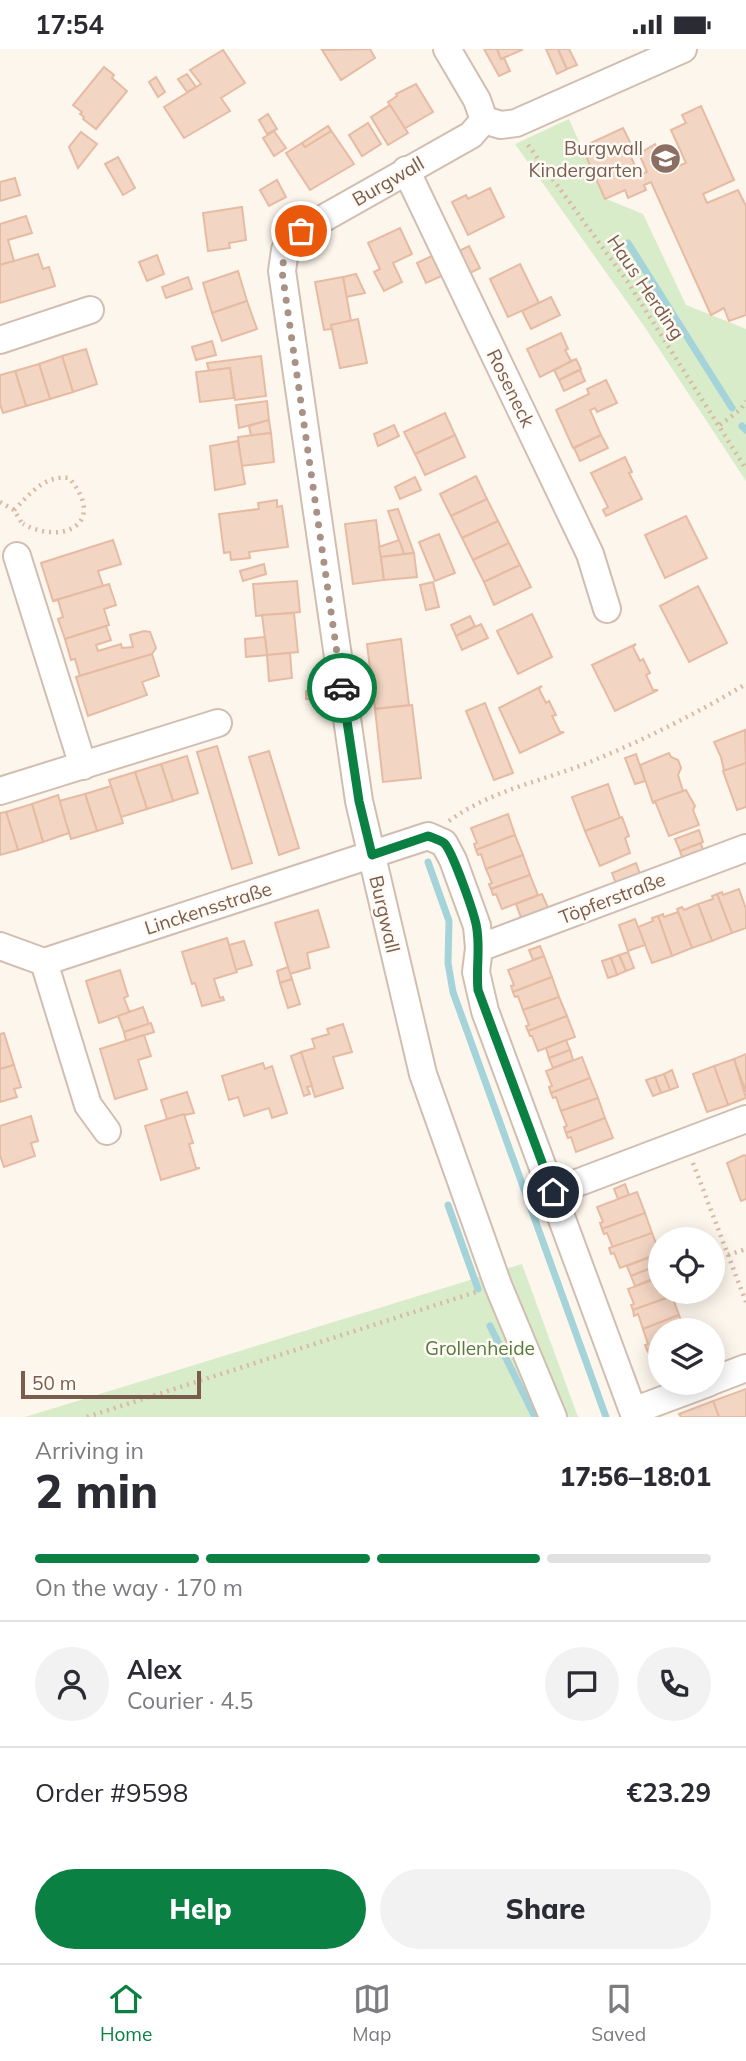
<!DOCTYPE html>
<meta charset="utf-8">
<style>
body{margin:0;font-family:Mulish,sans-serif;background:#f2f2f3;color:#2b2b33;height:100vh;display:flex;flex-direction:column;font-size:26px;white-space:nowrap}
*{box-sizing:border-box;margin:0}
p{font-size:23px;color:#7c7c81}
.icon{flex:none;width:38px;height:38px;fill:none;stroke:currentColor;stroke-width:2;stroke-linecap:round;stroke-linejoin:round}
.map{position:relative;height:1368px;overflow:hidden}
.panel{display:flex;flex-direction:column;background:#fff;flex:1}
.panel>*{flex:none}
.controls{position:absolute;left:648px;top:1178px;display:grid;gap:14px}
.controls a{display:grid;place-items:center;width:77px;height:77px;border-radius:50%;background:#fff;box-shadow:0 4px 18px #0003;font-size:35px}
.scale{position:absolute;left:21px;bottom:18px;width:180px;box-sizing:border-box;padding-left:7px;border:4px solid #7a5c4d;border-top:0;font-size:19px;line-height:24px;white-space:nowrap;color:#7a5c4d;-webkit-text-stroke:5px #fffaf3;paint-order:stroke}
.pin{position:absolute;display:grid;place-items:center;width:60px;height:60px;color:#fff;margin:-30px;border:4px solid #fff;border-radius:50%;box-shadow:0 2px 7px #0007}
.courier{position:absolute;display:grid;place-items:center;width:70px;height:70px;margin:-35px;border:5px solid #0b8043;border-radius:50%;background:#fff;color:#222;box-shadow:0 2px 9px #0007}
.summary em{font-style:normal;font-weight:800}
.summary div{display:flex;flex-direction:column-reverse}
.summary{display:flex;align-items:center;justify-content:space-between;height:119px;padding:0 35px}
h1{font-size:46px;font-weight:800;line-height:52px}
.bar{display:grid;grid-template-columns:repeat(4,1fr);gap:10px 7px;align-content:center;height:84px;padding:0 35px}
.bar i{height:9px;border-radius:5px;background:#e1e1e2}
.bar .on{background:#0b8043}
.bar p{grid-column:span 4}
.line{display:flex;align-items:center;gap:18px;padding:0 35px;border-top:2px solid #e1e1e2}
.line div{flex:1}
.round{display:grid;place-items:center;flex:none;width:74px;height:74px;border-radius:37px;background:#f2f2f3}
.primary-button{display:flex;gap:14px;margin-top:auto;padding:14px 35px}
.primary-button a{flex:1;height:80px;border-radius:42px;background:#0b8043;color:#fff;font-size:28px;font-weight:800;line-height:80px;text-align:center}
.primary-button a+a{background:#f2f2f3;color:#2b2b33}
.status{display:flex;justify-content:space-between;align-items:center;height:49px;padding:0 35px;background:#fff;direction:ltr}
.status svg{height:19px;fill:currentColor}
.dock{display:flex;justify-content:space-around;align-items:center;height:98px;border-top:2px solid #e1e1e2;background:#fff;font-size:19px;color:#7c7c81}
.dock a{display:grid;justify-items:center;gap:4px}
.dock .on{color:#0b8043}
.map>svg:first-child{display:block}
.green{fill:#d8ecc9}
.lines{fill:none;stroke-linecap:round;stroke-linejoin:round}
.stream{stroke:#a5d3da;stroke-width:7}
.building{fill:#f3d5c3;stroke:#e6bba3;stroke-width:2}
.minor-casing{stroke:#d1beb0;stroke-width:30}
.path{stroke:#d9b8a5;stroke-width:4.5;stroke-dasharray:2 5;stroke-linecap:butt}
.minor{stroke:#fff;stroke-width:26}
.done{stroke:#a89285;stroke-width:7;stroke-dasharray:0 12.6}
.route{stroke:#0b8043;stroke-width:9}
.labels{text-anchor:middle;stroke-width:5;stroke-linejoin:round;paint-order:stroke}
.education-label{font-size:19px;fill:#785e54;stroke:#fffaf3;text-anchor:end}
.street-label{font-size:19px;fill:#7a5c4d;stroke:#fffaf3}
.park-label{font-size:19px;fill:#537a41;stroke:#fffaf3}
</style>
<div class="status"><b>17:54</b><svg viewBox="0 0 49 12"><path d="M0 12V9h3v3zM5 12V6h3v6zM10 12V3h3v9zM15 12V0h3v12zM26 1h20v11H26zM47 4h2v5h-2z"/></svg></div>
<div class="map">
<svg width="746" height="1368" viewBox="0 0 746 1368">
<rect width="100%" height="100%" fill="#fdf6ec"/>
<g class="green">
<polygon points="569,70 604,149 643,165 686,256 746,280 746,432 644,277 515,95"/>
<polygon points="522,1215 578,1368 25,1368"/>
</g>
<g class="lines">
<g class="stream">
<polyline points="628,194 732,359"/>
<polyline points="742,377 746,381"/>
<polyline points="428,813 449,872 448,914 453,943 606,1368"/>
<polyline points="448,1156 478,1240"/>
<polyline points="490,1277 535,1368"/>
</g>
</g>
<g class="building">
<polygon points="370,0 375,9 341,31 322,1"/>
<polygon points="484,0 497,0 501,10 504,9 510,22 499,27"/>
<polygon points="497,0 521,0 522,1 501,10"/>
<polygon points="546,0 558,0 567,20 557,25"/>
<polygon points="558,0 569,0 577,16 567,20"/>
<polygon points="223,1 245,34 221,49 230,62 184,89 164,58 201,35 190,21"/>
<polygon points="104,18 114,26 112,29 127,42 96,80 83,70 84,68 80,65 82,63 73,56"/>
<polygon points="187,25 196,38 187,43 178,30"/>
<polygon points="156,28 165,43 158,48 149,33"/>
<polygon points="416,35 433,63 404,80 388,53 397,47 396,45"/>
<polygon points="390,56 408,84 388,96 371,68"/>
<polygon points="701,57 734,131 703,145 707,154 738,141 746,157 746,266 729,272 724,259 711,266 651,133 644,136 646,141 628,149 625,141 605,150 582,98 623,79 633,99 628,101 639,126 647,123 639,105 655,95 671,120 686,114 671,81 686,74 682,66"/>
<polygon points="268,65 277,80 267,85 259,71"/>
<polygon points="368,74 381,95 362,107 349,86"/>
<polygon points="328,77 354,115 310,141 286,104 302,94 305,98 331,82"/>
<polygon points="328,77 331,82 305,98 302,94"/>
<polygon points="274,82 286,99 274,107 263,89"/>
<polygon points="81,83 97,95 78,119 69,98"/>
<polygon points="118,108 135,139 123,146 105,115"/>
<polygon points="15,129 20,146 0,152 0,133"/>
<polygon points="277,131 286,148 269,157 260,141"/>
<polygon points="490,139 504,168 468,186 452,153 466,146 468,150"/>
<polygon points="242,158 246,191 229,194 230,199 208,202 203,164"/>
<polygon points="26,167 32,184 8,191 14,212 0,216 0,175"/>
<polygon points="400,179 412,205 393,214 402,233 384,242 374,223 380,220 368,194"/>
<polygon points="469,197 480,219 470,224 459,202"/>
<polygon points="38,205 43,220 49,218 55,237 0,254 0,216"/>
<polygon points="436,205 446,225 426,234 417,214"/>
<polygon points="157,206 164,225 147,232 139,213"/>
<polygon points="520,215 539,254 508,268 490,230"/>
<polygon points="238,222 247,252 212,264 203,234"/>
<polygon points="356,225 365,244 346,248 343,228"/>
<polygon points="188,228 192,240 166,249 162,238"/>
<polygon points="343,228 351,272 331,276 332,280 324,281 315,233"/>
<polygon points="551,248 560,266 531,280 522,262"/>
<polygon points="247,252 257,280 222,292 212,264"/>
<polygon points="358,270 367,314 340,319 331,276"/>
<polygon points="561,284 568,300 565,301 571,312 574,311 540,328 527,300"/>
<polygon points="212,292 216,306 196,311 192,298"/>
<polygon points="86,300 97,335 73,343 62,307"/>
<polygon points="62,307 73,343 50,350 39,315"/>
<polygon points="261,307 266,347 235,351 230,319 209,322 207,314"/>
<polygon points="576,310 581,320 559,331 554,321"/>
<polygon points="39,315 50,350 26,357 15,322"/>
<polygon points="230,319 234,349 200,353 196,323"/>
<polygon points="580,321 585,332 564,342 559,331"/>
<polygon points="15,322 26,357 3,364 0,355 0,326"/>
<polygon points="606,331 617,354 597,363 595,359 590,361 601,386 573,399 556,361 589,345 587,340"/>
<polygon points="267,352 269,371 239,379 236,356"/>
<polygon points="445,364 455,386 415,405 404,383"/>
<polygon points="269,371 271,384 251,387 249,377"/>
<polygon points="394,376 399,387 378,397 374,385"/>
<polygon points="271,384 274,413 241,417 238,388"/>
<polygon points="455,386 465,408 425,426 415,405"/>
<polygon points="601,386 608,399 580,412 574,399"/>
<polygon points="238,392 245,435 215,441 210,397"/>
<polygon points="625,408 632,423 629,424 642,450 606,467 603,461 608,458 591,424"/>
<polygon points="476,427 487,450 451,467 440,445"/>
<polygon points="415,428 421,441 400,450 395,438"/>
<polygon points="487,450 498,472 462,489 451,467"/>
<polygon points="277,451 277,458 282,457 288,498 249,503 250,509 231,511 230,503 224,504 219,465 259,460 258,454"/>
<polygon points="398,460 414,504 404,505 388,462"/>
<polygon points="686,467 707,509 665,529 645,486"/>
<polygon points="376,471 384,531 353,535 345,475"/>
<polygon points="498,472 509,494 473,511 462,489"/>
<polygon points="439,485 455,524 435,532 419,493"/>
<polygon points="113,491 121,515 98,522 103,537 53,552 41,514"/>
<polygon points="399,491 404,505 381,508 379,498"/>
<polygon points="509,494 520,516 484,533 473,511"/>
<polygon points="414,504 417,528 384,531 381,508"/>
<polygon points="264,515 266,525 243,532 240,522"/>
<polygon points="520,516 531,538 494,556 484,533"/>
<polygon points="297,532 300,563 256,567 253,535"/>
<polygon points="433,533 439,558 426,561 420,536"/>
<polygon points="109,535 116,556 104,560 109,576 65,590 58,570 63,568 58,551 53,552"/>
<polygon points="698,537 727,594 689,613 660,557"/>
<polygon points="294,564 298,603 267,606 262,566"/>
<polygon points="532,565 552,608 518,625 497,582"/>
<polygon points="470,567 475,577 456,587 451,576"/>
<polygon points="481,575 488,589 462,601 456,587"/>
<polygon points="106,577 111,591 96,596 98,602 121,595 122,599 133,598 130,586 144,582 150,583 156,599 152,605 80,627 75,610 71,611 65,590"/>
<polygon points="265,588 267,606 246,608 245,590"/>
<polygon points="401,590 409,656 375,660 367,595"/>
<polygon points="636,595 633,598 640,612 643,610 650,624 646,626 653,641 658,641 615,662 592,616"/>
<polygon points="290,604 292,629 269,632 267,606"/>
<polygon points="152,605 159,627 142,633 147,646 88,667 76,628"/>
<polygon points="542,637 539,640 546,654 549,652 556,666 552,667 560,683 564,683 520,704 499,659"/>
<polygon points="321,641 322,650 306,650 306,642"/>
<polygon points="485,654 513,724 494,731 466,662"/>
<polygon points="412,656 421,729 383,733 375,660"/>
<polygon points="745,681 746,714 724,722 721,708 714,693"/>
<polygon points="217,697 252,814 232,820 197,703"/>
<polygon points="269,702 299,799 279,806 249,708"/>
<polygon points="669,704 671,708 678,711 681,719 678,726 683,742 653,754 640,716"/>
<polygon points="636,705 645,732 635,735 625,709"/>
<polygon points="187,707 198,744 173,752 161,715"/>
<polygon points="746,714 746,758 737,761 723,722"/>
<polygon points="161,715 173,752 147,760 135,723"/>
<polygon points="135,723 147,760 121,768 109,731"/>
<polygon points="608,735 620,769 585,782 572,748"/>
<polygon points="111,737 123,774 97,782 85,745"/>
<polygon points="686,741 695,757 693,761 699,776 669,787 655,752"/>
<polygon points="85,745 97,782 71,790 59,752"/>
<polygon points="58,746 69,784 43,793 32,755"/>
<polygon points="32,755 43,793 18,801 6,763"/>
<polygon points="6,763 18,801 0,806 0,764"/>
<polygon points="508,765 515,786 476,801 474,795 477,794 471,779"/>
<polygon points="622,768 629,787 625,789 630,804 600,817 585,782"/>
<polygon points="699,781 703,793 680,802 675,790"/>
<polygon points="515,786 523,806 486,820 481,805 478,806 476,801"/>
<polygon points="701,794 704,806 684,814 680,802"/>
<polygon points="523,806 530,826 491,840 489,835 492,834 486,820"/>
<polygon points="636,814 641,828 617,837 612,824"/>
<polygon points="530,826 538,846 502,860 496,845 493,846 491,840"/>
<polygon points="739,840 746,860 746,879 732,884 717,845 722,843 723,846"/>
<polygon points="542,845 549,861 522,871 516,855"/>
<polygon points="717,845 732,884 712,892 698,855 713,850 712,847"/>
<polygon points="698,855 712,892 692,899 677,860 682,858 684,861"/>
<polygon points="318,861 329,898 307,904 310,919 290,925 275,874"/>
<polygon points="678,863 692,899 672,907 658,867 663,865 664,868"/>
<polygon points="658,867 672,907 652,914 638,878 653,872 652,869"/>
<polygon points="635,870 645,896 628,902 619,876"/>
<polygon points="227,889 237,923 214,930 220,949 223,948 224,951 202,957 195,934 192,935 182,903"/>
<polygon points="244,892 252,916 236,921 229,896"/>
<polygon points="540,897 544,907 533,911 529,901"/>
<polygon points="628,903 634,919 626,922 619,906"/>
<polygon points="619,906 626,922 617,926 611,909"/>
<polygon points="544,907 552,928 513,943 511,937 514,936 508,921"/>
<polygon points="611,909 617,926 608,929 602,912"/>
<polygon points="288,918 292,930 280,934 277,922"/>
<polygon points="120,921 128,947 124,949 129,962 133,962 99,974 86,932"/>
<polygon points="552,928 559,948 523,961 518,947 515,948 513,943"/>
<polygon points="292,930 300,955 288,959 280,934"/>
<polygon points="559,948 567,967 528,982 526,977 529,976 523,961"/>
<polygon points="143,958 149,975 124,983 118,967"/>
<polygon points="567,967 575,988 538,1002 532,987 530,987 528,982"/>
<polygon points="151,974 154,983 126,992 124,983"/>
<polygon points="343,975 352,1003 333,1008 343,1039 315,1048 301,1003 315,999 312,990 329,985 327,980"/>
<polygon points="4,984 14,1016 0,1020 0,985"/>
<polygon points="144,986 151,1007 138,1011 147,1040 115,1050 100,1000"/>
<polygon points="566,991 570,1001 549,1009 546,999"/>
<polygon points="570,1001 573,1011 553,1019 549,1009"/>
<polygon points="301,1003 312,1037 307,1038 310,1045 304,1047 291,1007"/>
<polygon points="746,1005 746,1043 734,1010"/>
<polygon points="582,1008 590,1029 551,1044 549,1038 552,1037 546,1022"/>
<polygon points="734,1010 746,1049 728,1056 714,1017"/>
<polygon points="263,1014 265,1020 272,1017 287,1064 272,1069 269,1059 244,1067 238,1048 229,1051 222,1027"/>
<polygon points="14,1016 21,1038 14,1040 17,1048 0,1053 0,1020"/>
<polygon points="714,1017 728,1056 707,1063 693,1025"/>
<polygon points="672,1021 678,1038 670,1041 664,1025"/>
<polygon points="664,1025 670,1041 661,1044 655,1028"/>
<polygon points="655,1028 661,1044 653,1047 646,1031"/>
<polygon points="590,1029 598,1049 561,1062 556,1048 553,1049 551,1044"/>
<polygon points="187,1043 194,1064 167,1070 161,1051"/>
<polygon points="598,1049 605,1069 566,1084 564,1078 567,1077 561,1062"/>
<polygon points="184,1065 193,1094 189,1095 196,1119 200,1119 161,1131 145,1077"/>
<polygon points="31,1067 38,1092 31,1094 35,1107 4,1118 0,1106 0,1077"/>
<polygon points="605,1069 613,1089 576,1103 571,1088 568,1089 566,1084"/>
<polygon points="744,1106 746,1107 746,1150 741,1152 727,1114"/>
<polygon points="625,1135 629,1146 618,1150 614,1140"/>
<polygon points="637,1143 645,1164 602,1180 600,1174 603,1173 597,1158"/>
<polygon points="645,1164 652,1184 613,1199 607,1184 604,1185 602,1180"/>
<polygon points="652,1184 660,1204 620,1219 614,1204 611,1205 609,1199"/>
<polygon points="648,1209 651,1219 631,1227 627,1217"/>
<polygon points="651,1219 655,1229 635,1237 631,1227"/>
<polygon points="660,1228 660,1242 670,1242 672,1247 633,1261 631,1256 634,1255 628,1240"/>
<polygon points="672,1247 679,1266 643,1280 638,1265 634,1267 633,1261"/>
<polygon points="679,1266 685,1281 660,1281 660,1296 647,1301 645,1296 648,1295 643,1280"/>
<polygon points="660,1296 660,1320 658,1320 652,1305 650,1306 647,1301"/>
<polygon points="746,1340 746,1368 719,1368 713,1352"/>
<polygon points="713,1352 719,1368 681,1368 679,1365"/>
</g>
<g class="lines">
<defs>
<g id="minor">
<polyline points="447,0 477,51 484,71"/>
<polyline points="484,71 471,86 301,182 285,201 282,222 359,752 423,1025 498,1236 553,1368"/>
<polyline points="484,71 501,76 516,74 683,0"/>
<polyline points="406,121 590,505 607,560"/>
<polyline points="0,291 90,261"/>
<polyline points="17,507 83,717"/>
<polyline points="0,742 218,674"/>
<polyline points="0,897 44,913 428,787 444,794 453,811 477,877 479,899 476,923 485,962 633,1362 708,1334"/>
<polyline points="479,899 746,799"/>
<polyline points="44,913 88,1056 107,1082"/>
<polyline points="553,1143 746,1070"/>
<polyline points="712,1332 746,1319"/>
</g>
</defs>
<use href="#minor" class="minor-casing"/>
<g class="path">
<polyline points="528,96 627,232 746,420"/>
<polyline points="720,376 741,360 746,352"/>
<polyline points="0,453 14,461 23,476"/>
<path d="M14,461C31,444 44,426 69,429C107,473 65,497 23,475"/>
<path d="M449,772C492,740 549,731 597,710C648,689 699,663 746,635"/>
<polyline points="693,1114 746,1253"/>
<polyline points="728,1206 746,1200"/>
<polyline points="87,1368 476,1243"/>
</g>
<use href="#minor" class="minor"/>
</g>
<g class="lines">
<polyline class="done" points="301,182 285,201 282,222 342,639"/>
<path class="route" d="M342,639L359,752L372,806L428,787C433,789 440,791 444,794C452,801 476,868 477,881C480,901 476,921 478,941L553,1143"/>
</g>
<defs>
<symbol id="school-disc" viewBox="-11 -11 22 22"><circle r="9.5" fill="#8d6e63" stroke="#fffaf3"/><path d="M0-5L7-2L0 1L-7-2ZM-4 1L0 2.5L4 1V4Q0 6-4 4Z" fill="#fff"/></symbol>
</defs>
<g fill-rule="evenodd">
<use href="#school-disc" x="648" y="92" width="35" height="35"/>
</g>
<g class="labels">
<g class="education-label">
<text x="643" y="106">Burgwall<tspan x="643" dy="22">Kindergarten</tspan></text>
</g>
<g class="street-label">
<text transform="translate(388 132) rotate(-30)" y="7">Burgwall</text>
<text transform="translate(646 238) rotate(56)" y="7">Haus Herding</text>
<text transform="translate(511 339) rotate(64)" y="7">Roseneck</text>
<text transform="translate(612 849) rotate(-21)" y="7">Töpferstraße</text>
<text transform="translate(208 859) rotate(-18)" y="7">Linckensstraße</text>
<text transform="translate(385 865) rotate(77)" y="7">Burgwall</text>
</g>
<g class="park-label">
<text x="480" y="1306">Grollenheide</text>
</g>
</g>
</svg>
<div class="controls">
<a><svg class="icon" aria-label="locate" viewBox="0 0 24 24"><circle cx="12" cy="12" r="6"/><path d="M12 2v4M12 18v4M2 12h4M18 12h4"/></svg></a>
<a><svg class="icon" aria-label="layers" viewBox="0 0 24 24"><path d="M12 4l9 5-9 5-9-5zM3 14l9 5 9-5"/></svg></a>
</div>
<div class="scale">50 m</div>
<div class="pin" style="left:301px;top:182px;background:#ea580c"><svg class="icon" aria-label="bag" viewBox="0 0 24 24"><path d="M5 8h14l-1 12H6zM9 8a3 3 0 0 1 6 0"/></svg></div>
<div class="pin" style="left:553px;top:1143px;background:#1f2937"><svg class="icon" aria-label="home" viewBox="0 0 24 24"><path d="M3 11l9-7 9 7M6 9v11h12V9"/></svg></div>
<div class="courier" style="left:342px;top:639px"><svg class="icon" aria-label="car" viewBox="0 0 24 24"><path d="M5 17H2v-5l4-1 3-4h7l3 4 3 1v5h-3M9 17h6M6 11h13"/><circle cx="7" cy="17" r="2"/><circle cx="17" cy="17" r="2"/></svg></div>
</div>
<section class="panel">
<div class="summary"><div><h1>2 min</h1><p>Arriving in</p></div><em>17:56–18:01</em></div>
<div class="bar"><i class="on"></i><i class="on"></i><i class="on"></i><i></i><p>On the way · 170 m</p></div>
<div class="line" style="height:126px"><a class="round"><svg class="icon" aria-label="person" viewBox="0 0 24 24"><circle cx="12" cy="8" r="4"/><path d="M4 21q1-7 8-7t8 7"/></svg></a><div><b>Alex</b><p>Courier · 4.5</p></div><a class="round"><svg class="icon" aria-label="chat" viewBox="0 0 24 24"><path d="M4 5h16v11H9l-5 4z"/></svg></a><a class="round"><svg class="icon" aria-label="phone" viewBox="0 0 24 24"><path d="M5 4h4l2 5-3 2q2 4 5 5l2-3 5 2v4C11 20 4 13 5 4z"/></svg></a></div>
<div class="line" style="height:91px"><div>Order #9598</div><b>€23.29</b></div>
<div class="primary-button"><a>Help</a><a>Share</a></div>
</section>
<nav class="dock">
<a class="on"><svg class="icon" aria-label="home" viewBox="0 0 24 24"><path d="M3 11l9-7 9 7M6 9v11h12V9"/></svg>Home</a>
<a><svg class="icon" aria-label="map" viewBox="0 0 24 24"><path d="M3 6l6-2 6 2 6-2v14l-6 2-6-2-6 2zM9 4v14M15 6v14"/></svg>Map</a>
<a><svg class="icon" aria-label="saved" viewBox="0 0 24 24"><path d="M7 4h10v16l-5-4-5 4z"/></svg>Saved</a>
</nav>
